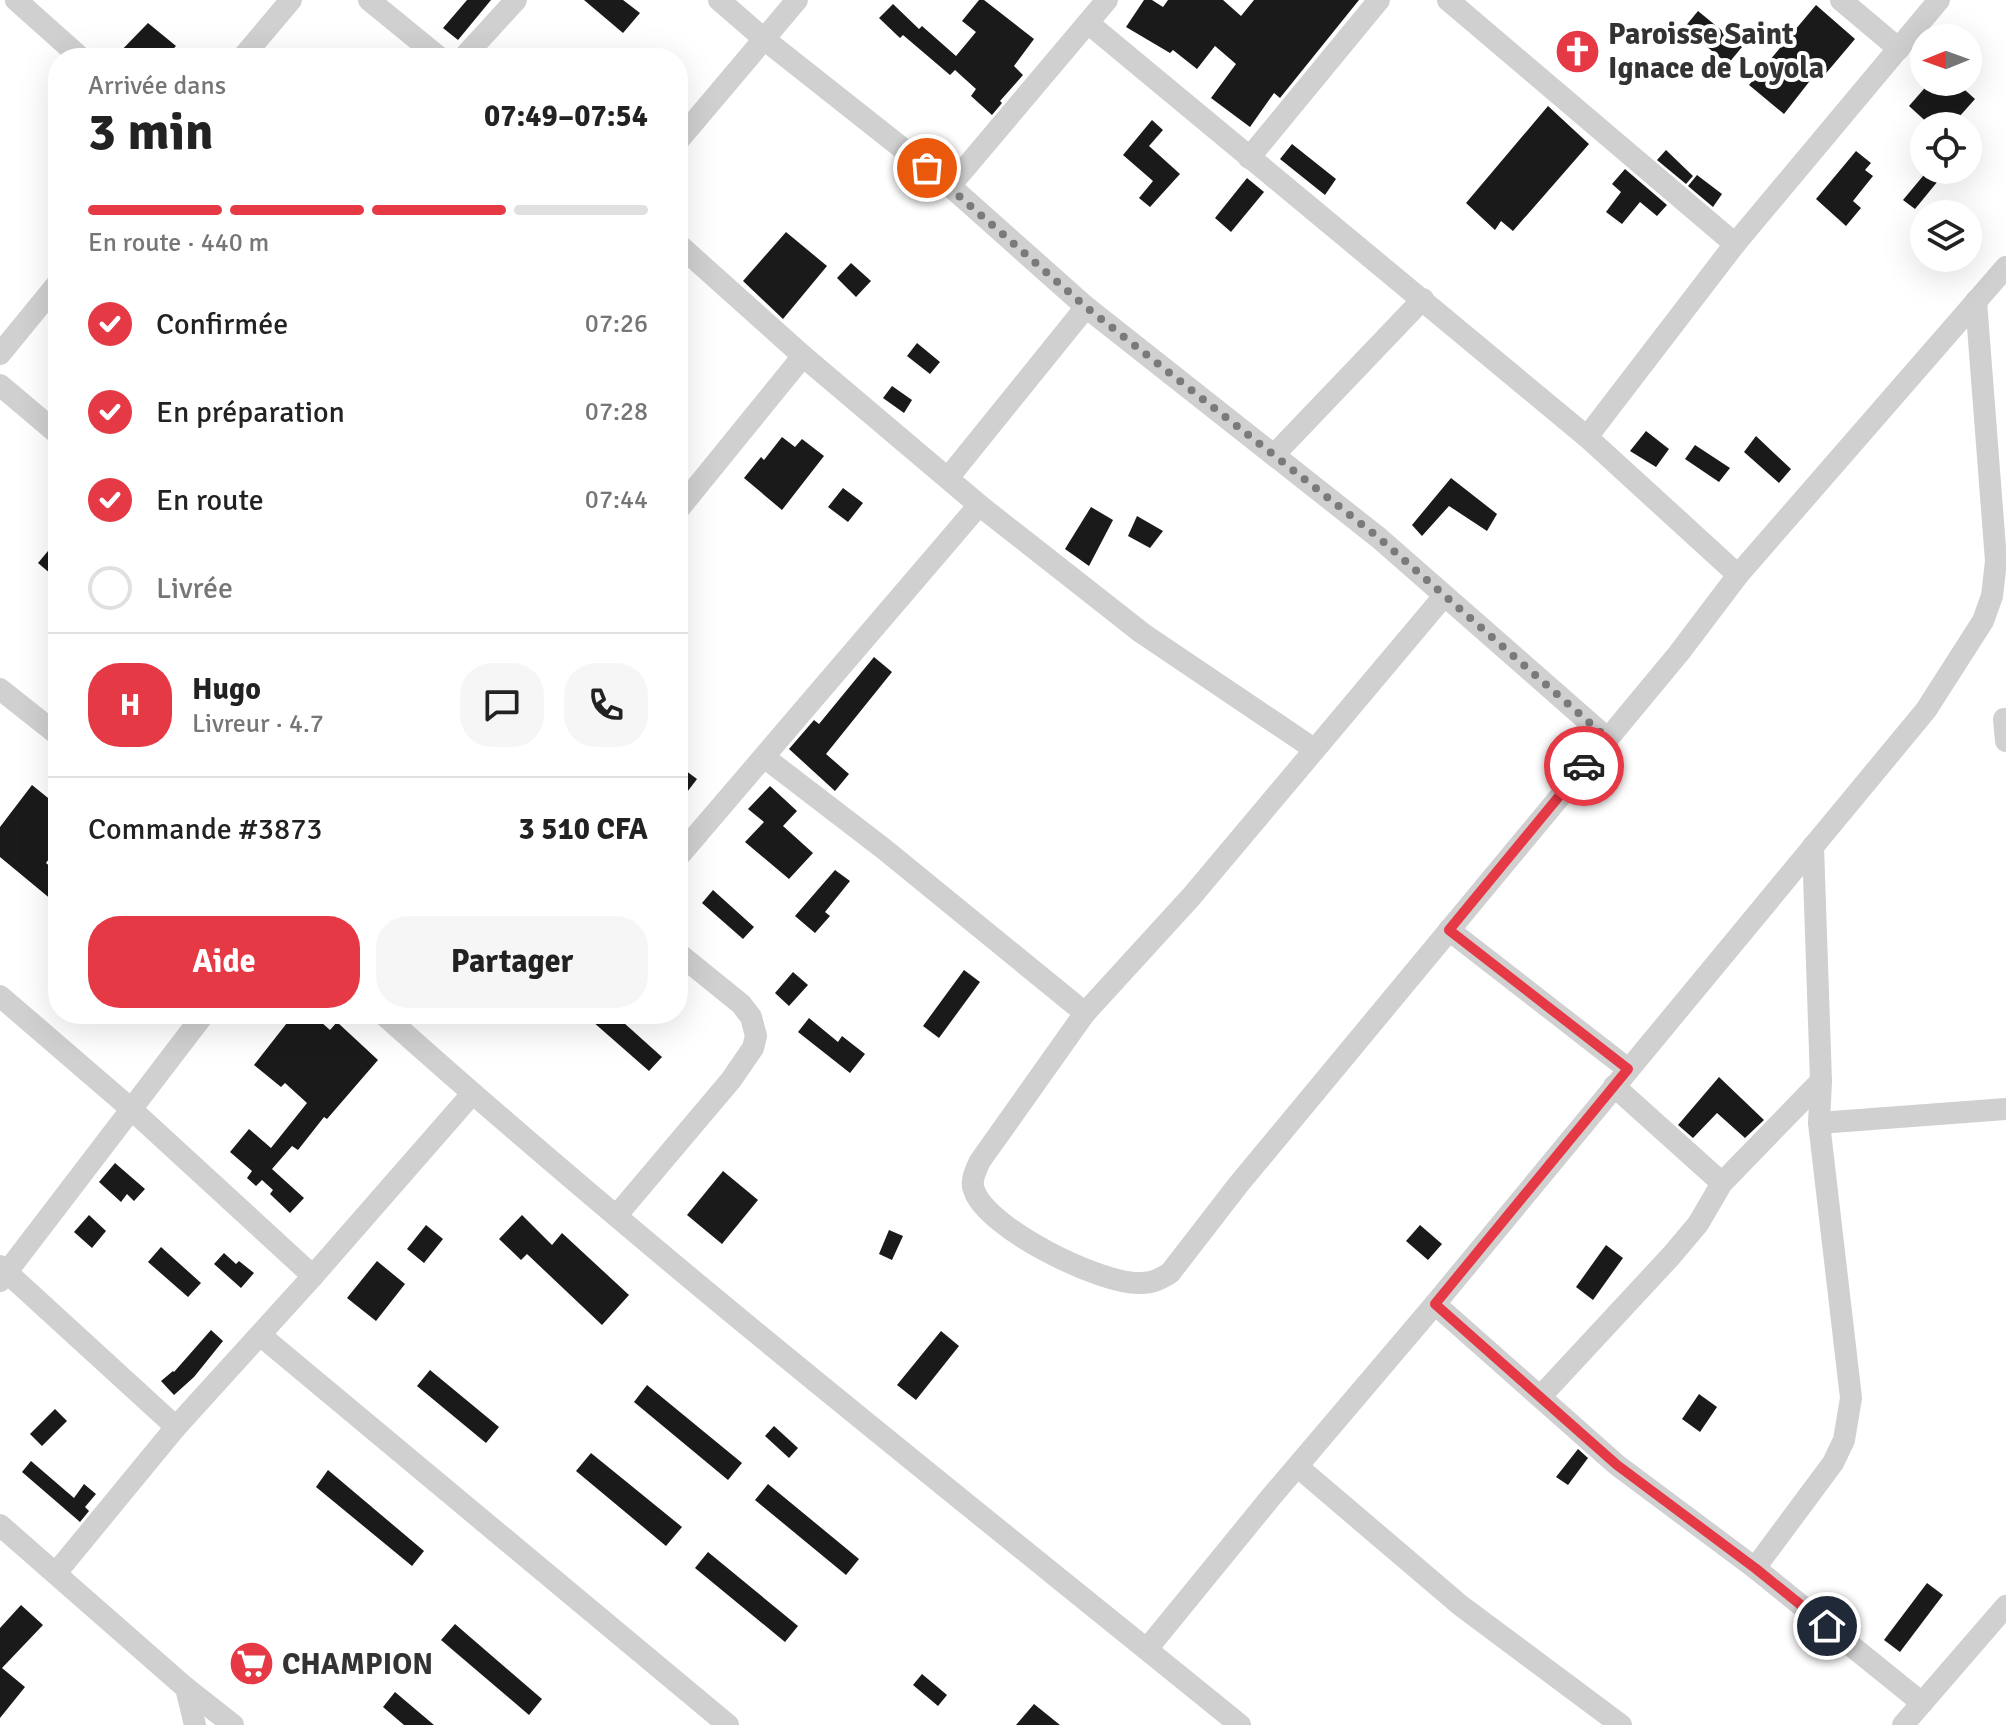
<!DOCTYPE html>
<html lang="fr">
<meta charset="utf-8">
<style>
body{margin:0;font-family:Signika,sans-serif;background:#f6f6f6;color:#222;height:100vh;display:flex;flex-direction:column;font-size:30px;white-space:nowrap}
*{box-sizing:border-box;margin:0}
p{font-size:26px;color:#767676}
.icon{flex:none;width:44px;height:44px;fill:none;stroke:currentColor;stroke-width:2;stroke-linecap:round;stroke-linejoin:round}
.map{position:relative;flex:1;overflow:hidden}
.panel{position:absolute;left:48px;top:48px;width:640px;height:976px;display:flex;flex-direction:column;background:#fff;border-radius:32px;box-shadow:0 8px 32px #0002}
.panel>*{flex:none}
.needle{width:52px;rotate:269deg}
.controls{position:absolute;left:1910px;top:24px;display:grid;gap:16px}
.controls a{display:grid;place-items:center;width:72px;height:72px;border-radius:50%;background:#fff;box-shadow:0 8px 32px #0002;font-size:40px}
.pin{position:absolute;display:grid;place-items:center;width:68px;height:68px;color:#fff;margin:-34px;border:4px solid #fff;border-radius:50%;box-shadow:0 2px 8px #0007}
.courier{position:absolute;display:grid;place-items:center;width:80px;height:80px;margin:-40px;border:6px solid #e63946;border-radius:50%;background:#fff;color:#222;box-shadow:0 2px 10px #0007}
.overview em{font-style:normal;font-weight:700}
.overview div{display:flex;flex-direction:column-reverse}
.overview{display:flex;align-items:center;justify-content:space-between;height:136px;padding:0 40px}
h1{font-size:52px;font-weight:700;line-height:60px}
.bar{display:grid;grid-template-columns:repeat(4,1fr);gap:12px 8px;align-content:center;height:96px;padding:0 40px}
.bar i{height:10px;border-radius:6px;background:#e0e0e0}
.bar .active{background:#e63946}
.bar p{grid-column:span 4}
.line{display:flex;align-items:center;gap:20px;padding:0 40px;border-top:2px solid #e0e0e0}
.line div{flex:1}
.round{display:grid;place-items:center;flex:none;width:84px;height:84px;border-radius:32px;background:#f6f6f6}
ol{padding:0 40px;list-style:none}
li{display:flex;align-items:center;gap:24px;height:88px}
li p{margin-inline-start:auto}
li .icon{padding:8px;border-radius:50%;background:#e63946;color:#fff;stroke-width:4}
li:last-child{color:#767676}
li i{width:44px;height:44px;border:4px solid #e0e0e0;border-radius:50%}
.action{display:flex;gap:16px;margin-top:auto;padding:16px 40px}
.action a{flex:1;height:92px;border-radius:32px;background:#e63946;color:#fff;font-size:32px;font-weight:700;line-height:92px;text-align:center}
.action a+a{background:#f6f6f6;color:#222}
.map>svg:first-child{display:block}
.building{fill:#1a1a1a}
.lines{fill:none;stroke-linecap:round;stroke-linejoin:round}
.minor{stroke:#d0d0d0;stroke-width:22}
.done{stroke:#7a7a7a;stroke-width:8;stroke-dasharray:0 14.4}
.route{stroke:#e63946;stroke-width:10}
.labels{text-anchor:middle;stroke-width:8;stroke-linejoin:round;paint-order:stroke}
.poi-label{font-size:30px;font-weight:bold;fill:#333;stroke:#fff;text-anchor:start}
</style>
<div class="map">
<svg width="2006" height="1725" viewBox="0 0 2006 1725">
<rect width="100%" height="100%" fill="#fff"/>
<g class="building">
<polygon points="467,0 491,0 458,40 443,28"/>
<polygon points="584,0 623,0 640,13 623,33"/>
<polygon points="979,0 984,0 1034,39 1014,66 1023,75 1000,101 1002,103 992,115 971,96 976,89 955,70 950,75 903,35 900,38 879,18 893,4 919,29 922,26 956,56 976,32 962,21"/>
<polygon points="1144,0 1152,0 1163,7 1168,0 1223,0 1241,16 1254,0 1359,0 1280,98 1274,93 1250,127 1211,98 1236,64 1215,46 1197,69 1173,50 1170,53 1126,27"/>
<polygon points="1816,5 1855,39 1822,78 1816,73 1784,114 1749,85"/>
<polygon points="1698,11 1742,47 1728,64 1684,28"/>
<polygon points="148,23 176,46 165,58 114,58"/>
<polygon points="1930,82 1956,82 1975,99 1951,126 1931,126 1909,106"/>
<polygon points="1548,106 1589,144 1513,231 1501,221 1495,230 1466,203"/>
<polygon points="1152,120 1163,130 1149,146 1180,174 1150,207 1139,198 1153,181 1123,155"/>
<polygon points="1292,144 1336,179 1325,195 1280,159"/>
<polygon points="1666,150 1693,176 1686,184 1657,160"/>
<polygon points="1856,151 1871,163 1865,170 1873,176 1853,201 1861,208 1846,226 1816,199"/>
<polygon points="1625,169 1667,205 1657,216 1640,202 1622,224 1606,212 1621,192 1612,184"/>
<polygon points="1928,170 1947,170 1915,209 1903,200"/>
<polygon points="1697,175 1722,194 1713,207 1688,186"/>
<polygon points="1247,178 1264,192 1231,232 1215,218"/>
<polygon points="786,232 827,266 783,319 743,281"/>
<polygon points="851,263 871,281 856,297 837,278"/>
<polygon points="917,343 940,362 930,374 907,356"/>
<polygon points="892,386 912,400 904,413 883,398"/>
<polygon points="1646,431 1669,449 1656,467 1630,451"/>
<polygon points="1756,436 1791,469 1779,483 1744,452"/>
<polygon points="782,437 795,447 802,439 824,456 782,510 744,478 761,457 764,460"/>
<polygon points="1695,445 1730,468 1719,482 1685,459"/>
<polygon points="1451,478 1497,514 1487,531 1449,506 1422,536 1412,525"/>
<polygon points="843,488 863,503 848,522 828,507"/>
<polygon points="1091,507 1113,520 1089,566 1065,549"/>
<polygon points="1137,516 1163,531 1150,548 1128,536"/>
<polygon points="58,539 58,580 38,563"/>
<polygon points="874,657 892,672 826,754 849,774 835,791 789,749 814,720 819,724"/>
<polygon points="678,765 697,779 678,804"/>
<polygon points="32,785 58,806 58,846 46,863 58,873 58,905 0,857 0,827"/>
<polygon points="770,786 797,811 783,826 813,853 789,879 745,842 764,822 748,809"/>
<polygon points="835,870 850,881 825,912 830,916 815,933 795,916"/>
<polygon points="713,890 754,927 743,939 702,903"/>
<polygon points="964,970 980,982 939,1038 923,1026"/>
<polygon points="793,972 808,985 789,1006 775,993"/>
<polygon points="294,1014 312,1014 330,1030 337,1022 378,1060 327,1119 324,1117 298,1150 292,1146 272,1169 304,1198 290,1213 270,1194 273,1190 262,1180 256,1186 247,1178 252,1171 230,1152 249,1129 271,1148 307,1103 285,1083 281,1087 254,1065"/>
<polygon points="584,1014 614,1014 662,1057 649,1071"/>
<polygon points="809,1018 838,1042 842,1036 865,1054 850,1073 798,1032"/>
<polygon points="1719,1077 1764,1120 1745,1138 1717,1113 1693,1138 1678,1125"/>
<polygon points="115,1163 145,1189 134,1201 127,1194 121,1202 99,1182"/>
<polygon points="723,1171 758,1200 722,1244 687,1215"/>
<polygon points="89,1215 106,1231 92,1248 74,1232"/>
<polygon points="522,1215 552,1245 562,1233 629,1295 602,1325 527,1254 521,1260 499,1239"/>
<polygon points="426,1225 443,1239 424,1263 407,1249"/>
<polygon points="1420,1225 1442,1244 1428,1260 1406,1241"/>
<polygon points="889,1230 903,1236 892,1260 879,1254"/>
<polygon points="1606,1245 1623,1258 1593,1300 1576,1287"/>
<polygon points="161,1247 201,1283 188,1297 148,1262"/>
<polygon points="224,1253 236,1264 239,1261 254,1273 241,1288 214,1264"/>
<polygon points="377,1261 405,1284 376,1321 347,1298"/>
<polygon points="211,1330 223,1341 194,1377 174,1395 161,1381 173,1371 174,1372"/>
<polygon points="941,1331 959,1346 916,1400 897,1385"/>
<polygon points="430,1370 499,1427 486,1443 417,1386"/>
<polygon points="647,1385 742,1463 728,1480 634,1402"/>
<polygon points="1699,1394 1717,1407 1700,1432 1682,1419"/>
<polygon points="55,1409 67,1421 42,1446 30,1434"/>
<polygon points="774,1426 798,1448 789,1458 765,1436"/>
<polygon points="1578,1449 1588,1458 1568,1485 1556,1477"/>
<polygon points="591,1453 682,1527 666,1546 576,1471"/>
<polygon points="31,1461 74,1498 84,1484 96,1494 85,1507 89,1511 80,1522 22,1472"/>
<polygon points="328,1470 424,1551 412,1566 316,1487"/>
<polygon points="768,1484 859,1559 846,1575 755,1500"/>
<polygon points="708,1552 798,1626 785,1642 695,1568"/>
<polygon points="1927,1583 1943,1595 1900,1652 1884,1640"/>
<polygon points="21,1605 43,1625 2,1668 25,1687 0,1718 0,1628"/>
<polygon points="455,1624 542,1699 529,1715 441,1640"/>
<polygon points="922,1674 947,1695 938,1706 913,1685"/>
<polygon points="395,1692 434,1725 404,1725 383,1707"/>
<polygon points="1034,1704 1060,1725 1016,1725"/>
</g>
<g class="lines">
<g class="minor">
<polyline points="16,0 81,58"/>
<polyline points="369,0 440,58"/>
<polyline points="719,0 764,39 950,186 1107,0"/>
<polyline points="1448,0 1735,244"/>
<polyline points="1841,0 1899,49"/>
<polyline points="1088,23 1587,437 1738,575"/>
<polyline points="242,58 291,0"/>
<polyline points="463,58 516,0"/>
<polyline points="678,141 797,0"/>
<polyline points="1249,158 1379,0"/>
<polyline points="950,186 1086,307 1379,538 1607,738"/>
<polyline points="678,244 803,356 979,505 1142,633 1314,749"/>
<polyline points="0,354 58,283"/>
<polyline points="0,385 58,434"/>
<polyline points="1587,437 1735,244 1939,0"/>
<polyline points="1274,455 1423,299"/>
<polyline points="948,478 1086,307"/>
<polyline points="678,510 803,356"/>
<path d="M1444,596L1191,897L1085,1013L980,1161C976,1170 970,1181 974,1190C987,1229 1102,1285 1141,1283C1153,1283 1160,1279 1170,1273L1238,1185L1679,653L1738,575L2006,267"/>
<polyline points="0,689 58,735"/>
<polyline points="2004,719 2006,741"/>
<polyline points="764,757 884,849 1085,1013"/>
<polyline points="678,857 979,505"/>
<polyline points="1449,930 1628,1069"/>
<polyline points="0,996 130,1108 313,1276"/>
<path d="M383,1014C660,1262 952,1491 1240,1725"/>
<polyline points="1614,1086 1722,1183"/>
<polyline points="1819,1123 2006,1109"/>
<polyline points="617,1215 731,1080 753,1048 756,1036 751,1017 741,1004 678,953"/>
<polyline points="0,1266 176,1427"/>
<polyline points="0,1281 204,1014"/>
<polyline points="1435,1304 1617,1465 1755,1568 1922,1703"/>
<polyline points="260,1335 728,1725"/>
<polyline points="1541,1396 1671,1256 1698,1224 1722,1183 1821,1081"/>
<polyline points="1298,1467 1460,1605 1621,1725"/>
<polyline points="0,1525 186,1688 233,1725"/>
<polyline points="1755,1568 1833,1463 1844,1440 1851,1398 1819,1123 1821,1081 1813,846"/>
<polyline points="56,1573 176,1427 313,1276 472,1094"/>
<polyline points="1147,1649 1271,1497 1435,1304 1926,710 1983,621 1992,596 1996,561 1976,301"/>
<polyline points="186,1688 195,1725"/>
<polyline points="1903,1725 2006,1606"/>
</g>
</g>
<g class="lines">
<polyline class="done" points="927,168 1086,307 1379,538 1607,738 1584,766"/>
<polyline class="route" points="1584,766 1449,930 1628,1069 1435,1304 1617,1465 1755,1568 1827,1626"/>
</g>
<defs>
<symbol id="church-disc" viewBox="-11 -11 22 22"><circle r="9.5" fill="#e63946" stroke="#fff"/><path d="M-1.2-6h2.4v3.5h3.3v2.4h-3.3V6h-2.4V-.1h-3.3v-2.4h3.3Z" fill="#fff"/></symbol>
<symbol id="supermarket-disc" viewBox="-11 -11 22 22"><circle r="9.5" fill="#e63946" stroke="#fff"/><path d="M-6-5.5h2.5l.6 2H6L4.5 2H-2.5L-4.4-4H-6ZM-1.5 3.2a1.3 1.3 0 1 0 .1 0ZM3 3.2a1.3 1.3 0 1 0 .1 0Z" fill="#fff"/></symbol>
</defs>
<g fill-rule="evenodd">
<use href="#church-disc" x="1552" y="26" width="51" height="51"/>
<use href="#supermarket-disc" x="226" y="1638" width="51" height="51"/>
</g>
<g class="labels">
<g class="poi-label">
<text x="1608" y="44">Paroisse Saint<tspan x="1608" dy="34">Ignace de Loyola</tspan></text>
<text x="282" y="1674">CHAMPION</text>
</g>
</g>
</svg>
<div class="controls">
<a><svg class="needle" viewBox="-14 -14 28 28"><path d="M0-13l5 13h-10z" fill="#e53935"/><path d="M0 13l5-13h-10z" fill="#767676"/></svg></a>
<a><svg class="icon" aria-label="locate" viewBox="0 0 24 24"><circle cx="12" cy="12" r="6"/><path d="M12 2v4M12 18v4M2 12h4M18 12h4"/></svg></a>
<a><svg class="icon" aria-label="layers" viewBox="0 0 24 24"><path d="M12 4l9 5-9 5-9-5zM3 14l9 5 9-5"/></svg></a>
</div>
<div class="pin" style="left:927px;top:168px;background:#ea580c"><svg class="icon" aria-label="bag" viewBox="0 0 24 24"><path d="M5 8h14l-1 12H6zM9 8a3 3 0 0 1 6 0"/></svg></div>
<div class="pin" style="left:1827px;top:1626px;background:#1f2937"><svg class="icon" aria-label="home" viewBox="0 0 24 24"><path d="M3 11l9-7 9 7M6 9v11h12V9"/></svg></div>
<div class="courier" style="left:1584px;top:766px"><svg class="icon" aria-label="car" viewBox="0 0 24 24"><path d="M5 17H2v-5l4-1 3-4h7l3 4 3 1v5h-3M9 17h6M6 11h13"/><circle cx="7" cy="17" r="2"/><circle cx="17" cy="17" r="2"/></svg></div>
<section class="panel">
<div class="overview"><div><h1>3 min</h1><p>Arrivée dans</p></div><em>07:49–07:54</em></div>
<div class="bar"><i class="active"></i><i class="active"></i><i class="active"></i><i></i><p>En route · 440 m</p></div>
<ol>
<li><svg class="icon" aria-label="check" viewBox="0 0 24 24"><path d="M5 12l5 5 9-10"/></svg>Confirmée<p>07:26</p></li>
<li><svg class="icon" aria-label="check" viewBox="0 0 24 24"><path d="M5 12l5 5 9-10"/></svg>En préparation<p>07:28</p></li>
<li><svg class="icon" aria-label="check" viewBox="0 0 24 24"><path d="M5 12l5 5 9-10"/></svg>En route<p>07:44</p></li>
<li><i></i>Livrée</li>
</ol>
<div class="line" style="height:144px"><b class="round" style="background:#e63946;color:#fff">H</b><div><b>Hugo</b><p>Livreur · 4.7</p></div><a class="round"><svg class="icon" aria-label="chat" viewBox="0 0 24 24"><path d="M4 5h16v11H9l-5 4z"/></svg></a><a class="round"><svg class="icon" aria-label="phone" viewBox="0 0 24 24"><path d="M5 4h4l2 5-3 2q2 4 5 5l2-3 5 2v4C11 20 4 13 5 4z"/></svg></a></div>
<div class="line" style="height:104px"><div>Commande #3873</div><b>3 510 CFA</b></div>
<div class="action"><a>Aide</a><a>Partager</a></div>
</section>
</div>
